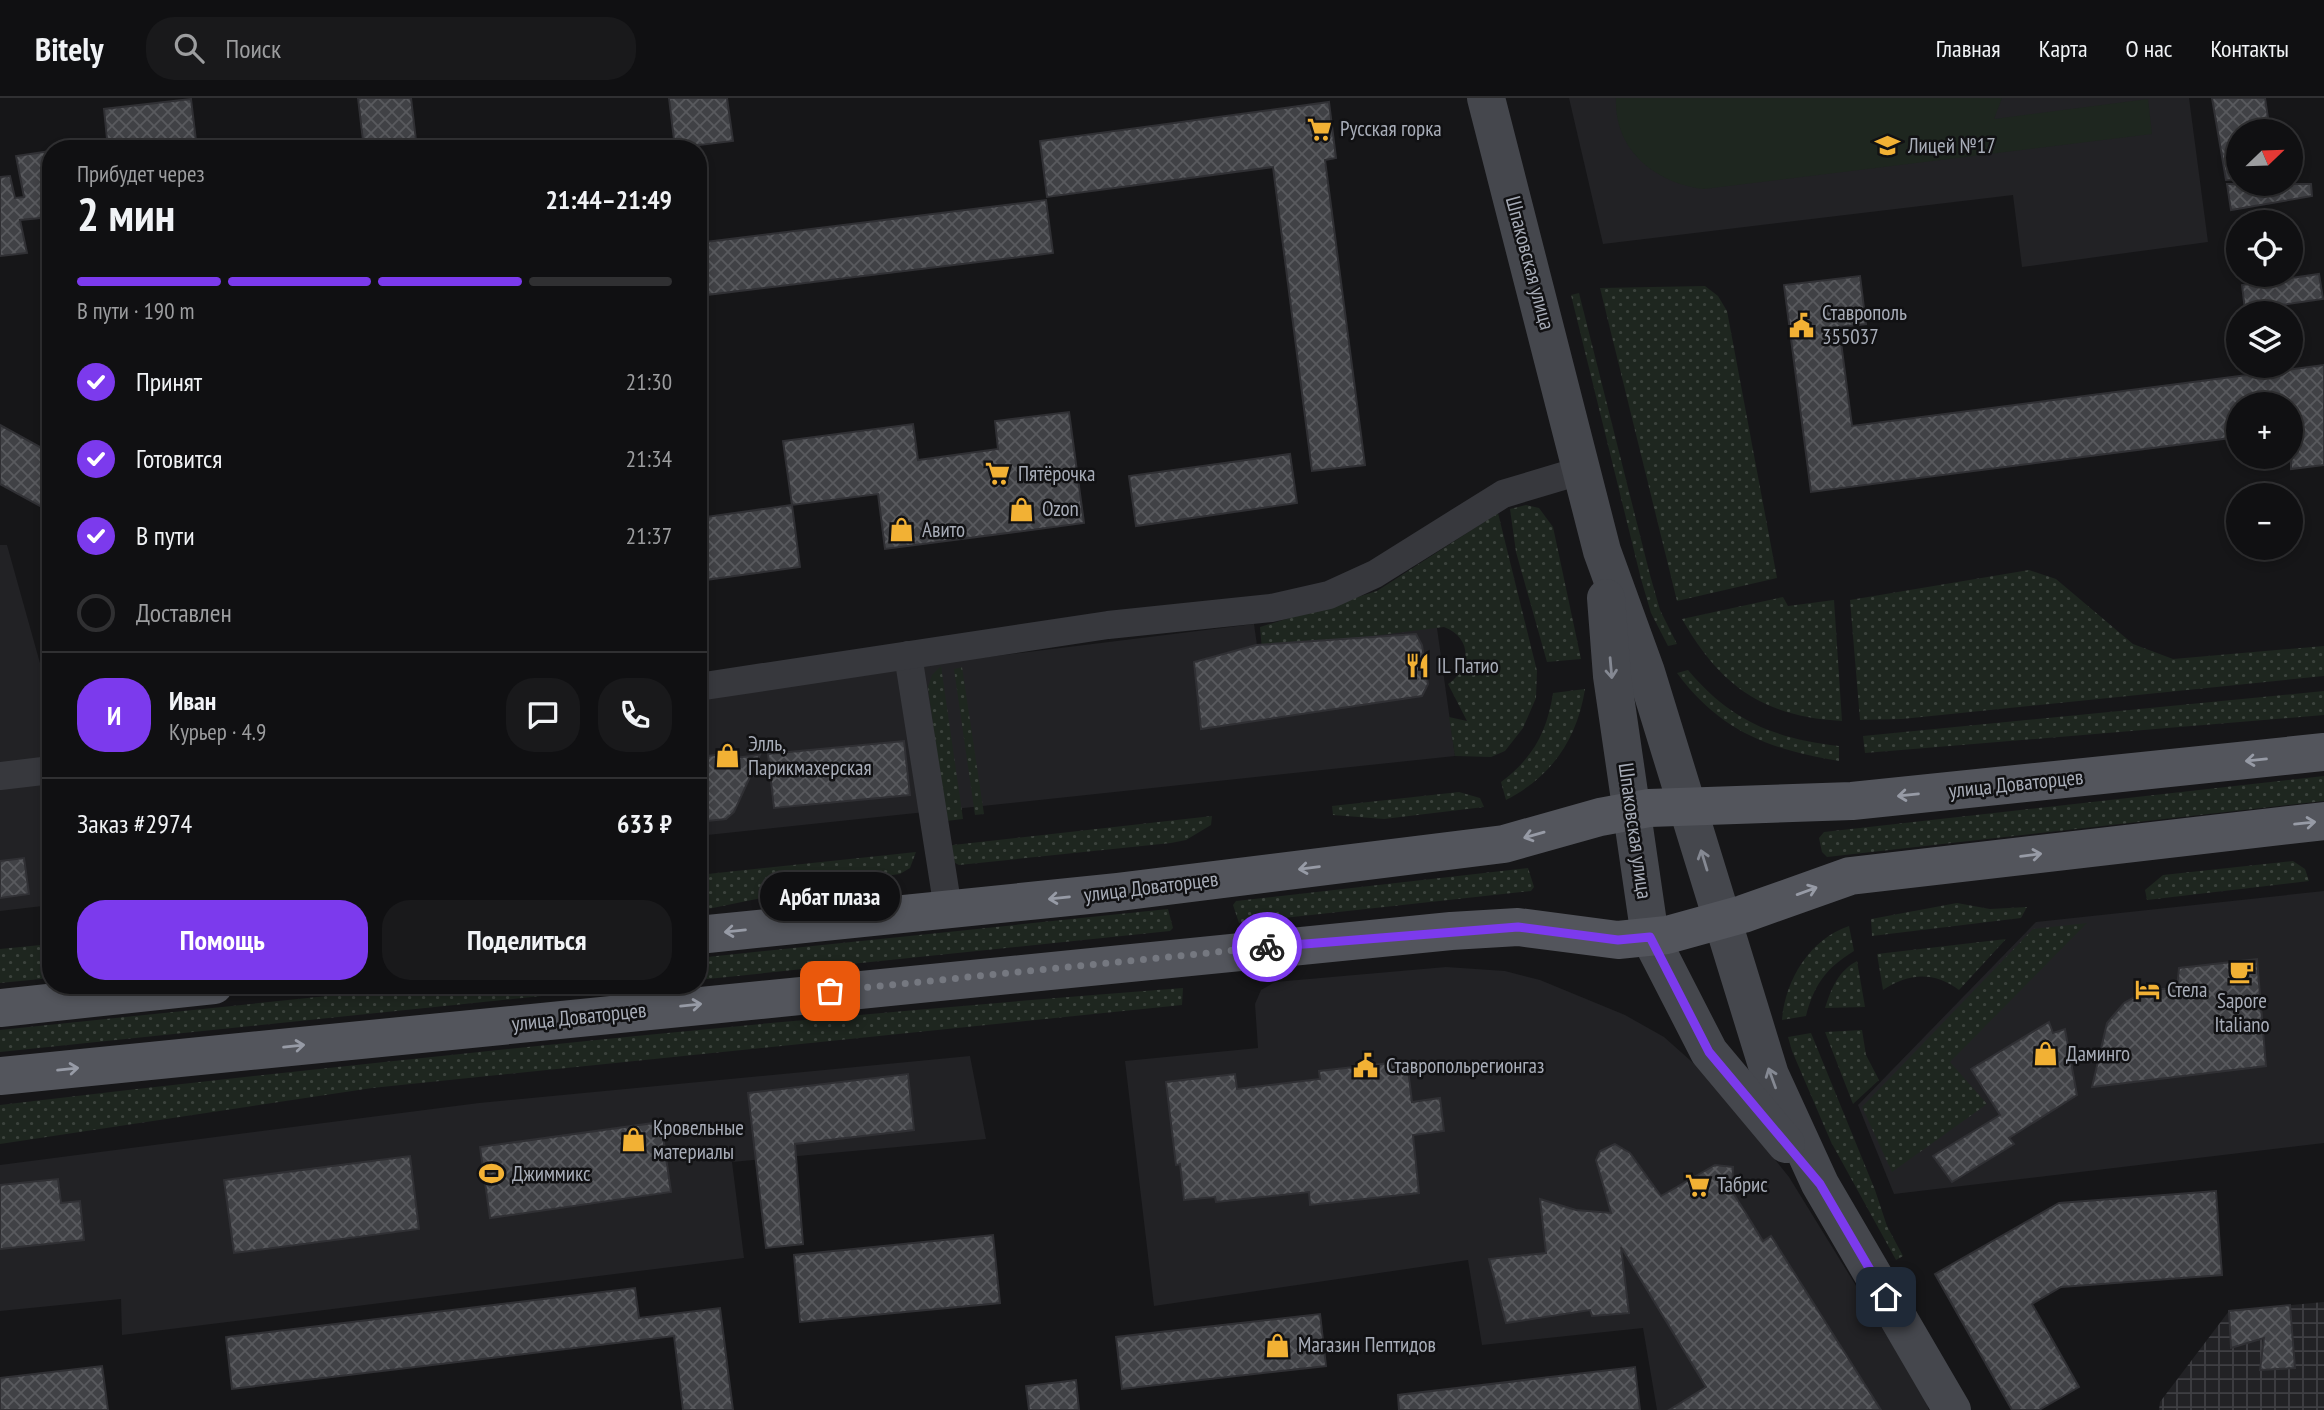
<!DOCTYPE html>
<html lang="ru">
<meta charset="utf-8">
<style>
body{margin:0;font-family:"PT Sans Narrow",sans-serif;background:#19191b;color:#f1f3f6;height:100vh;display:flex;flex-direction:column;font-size:26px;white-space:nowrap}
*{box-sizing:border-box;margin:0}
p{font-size:23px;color:#9c9d9f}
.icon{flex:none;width:38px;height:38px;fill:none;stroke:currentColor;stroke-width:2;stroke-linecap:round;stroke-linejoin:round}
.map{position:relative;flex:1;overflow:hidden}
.side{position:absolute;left:42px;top:42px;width:665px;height:854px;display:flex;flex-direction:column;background:#101012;border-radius:28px;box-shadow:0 4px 10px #0003,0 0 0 2px #303032}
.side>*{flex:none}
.needle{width:46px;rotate:67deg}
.tools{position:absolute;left:2226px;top:21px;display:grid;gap:14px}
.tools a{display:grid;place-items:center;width:77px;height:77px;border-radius:50%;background:#101012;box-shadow:0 4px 10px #0003,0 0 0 2px #303032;font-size:35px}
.pin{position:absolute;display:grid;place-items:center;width:60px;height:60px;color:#fff;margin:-30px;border-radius:14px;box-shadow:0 4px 10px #0006}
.courier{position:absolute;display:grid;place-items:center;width:70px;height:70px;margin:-35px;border:5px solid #7c3aed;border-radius:50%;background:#fff;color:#222;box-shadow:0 2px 9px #0007}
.bubble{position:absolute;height:49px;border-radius:24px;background:#101012;box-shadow:0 4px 10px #0003,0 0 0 2px #303032;font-size:23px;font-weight:800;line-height:49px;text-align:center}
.head em{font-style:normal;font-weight:800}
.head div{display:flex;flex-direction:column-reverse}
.head{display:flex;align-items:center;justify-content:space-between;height:119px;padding:0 35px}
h1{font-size:46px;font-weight:800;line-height:52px}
.bar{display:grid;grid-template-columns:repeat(4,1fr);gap:10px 7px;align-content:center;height:84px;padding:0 35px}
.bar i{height:9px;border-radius:5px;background:#303032}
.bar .active{background:#7c3aed}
.bar p{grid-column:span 4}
.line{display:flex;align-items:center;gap:18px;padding:0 35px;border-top:2px solid #303032}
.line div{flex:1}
.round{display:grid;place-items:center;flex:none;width:74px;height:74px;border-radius:28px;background:#19191b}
ol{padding:0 35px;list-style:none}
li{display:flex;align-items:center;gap:21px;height:77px}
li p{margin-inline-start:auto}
li .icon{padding:7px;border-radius:50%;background:#7c3aed;color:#fff;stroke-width:4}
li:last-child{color:#9c9d9f}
li i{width:38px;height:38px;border:4px solid #303032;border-radius:50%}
.action{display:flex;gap:14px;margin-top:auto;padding:14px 35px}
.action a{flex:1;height:80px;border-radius:28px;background:#7c3aed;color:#fff;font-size:28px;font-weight:800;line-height:80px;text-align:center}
.action a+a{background:#19191b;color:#f1f3f6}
header{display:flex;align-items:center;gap:42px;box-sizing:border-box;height:98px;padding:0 35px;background:#101012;border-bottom:2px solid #303032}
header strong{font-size:33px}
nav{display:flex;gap:38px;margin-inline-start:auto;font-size:24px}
.search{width:490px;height:63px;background:#19191b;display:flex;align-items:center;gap:18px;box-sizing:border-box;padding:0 24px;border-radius:28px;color:#9c9d9f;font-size:26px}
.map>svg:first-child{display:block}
.built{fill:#222225}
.industrial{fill:url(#industrial-grid)}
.green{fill:url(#green-dots)}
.pitch{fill:#1e261f}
.building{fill:url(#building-cross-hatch);stroke:#303034;stroke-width:2}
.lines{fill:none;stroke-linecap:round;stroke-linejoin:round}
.minor{stroke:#37383d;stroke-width:28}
.secondary{stroke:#45474d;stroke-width:38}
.primary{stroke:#53555c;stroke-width:38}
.oneway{stroke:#858993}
.oneway2{stroke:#979ba6}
.done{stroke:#757880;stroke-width:7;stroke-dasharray:0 12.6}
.route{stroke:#7c3aed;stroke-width:9}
.labels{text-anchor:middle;stroke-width:5;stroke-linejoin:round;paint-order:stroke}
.poi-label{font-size:21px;fill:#a8adb8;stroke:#111113;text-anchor:start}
.street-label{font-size:21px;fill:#a8adb8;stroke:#111113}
</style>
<header>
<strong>Bitely</strong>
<div class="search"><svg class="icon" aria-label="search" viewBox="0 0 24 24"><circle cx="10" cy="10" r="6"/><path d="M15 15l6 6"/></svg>Поиск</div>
<nav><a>Главная</a><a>Карта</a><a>О нас</a><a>Контакты</a></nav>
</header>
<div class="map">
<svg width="2324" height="1312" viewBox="0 0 2324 1312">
<defs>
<pattern id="industrial-grid" width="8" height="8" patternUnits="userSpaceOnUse" patternTransform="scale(1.75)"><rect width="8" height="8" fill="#222225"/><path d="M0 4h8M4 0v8" fill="none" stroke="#3f3f43"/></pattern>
<pattern id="green-dots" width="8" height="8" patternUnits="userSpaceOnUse" patternTransform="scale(1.75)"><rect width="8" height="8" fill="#1e261f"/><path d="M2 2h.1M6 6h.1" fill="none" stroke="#3c433d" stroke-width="1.8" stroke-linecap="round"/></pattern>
<pattern id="building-cross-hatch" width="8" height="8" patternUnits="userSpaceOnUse" patternTransform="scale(1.75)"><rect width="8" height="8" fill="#404145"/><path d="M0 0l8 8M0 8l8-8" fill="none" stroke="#595a5e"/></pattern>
</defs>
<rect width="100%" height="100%" fill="#161618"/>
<g class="built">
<polygon points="1569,0 2189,0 2208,144 2022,169 2013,97 1603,146"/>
<polygon points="0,447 7,447 45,583 51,583 51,807 0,813"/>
<polygon points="1436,523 1455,658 698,738 698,595 1254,526 1257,547"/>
<polygon points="2324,793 2324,1045 1894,1096 1858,1007 2036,824"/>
<polygon points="1446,869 1505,873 1540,882 1625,917 1664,939 1709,979 1789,1079 1924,1298 1929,1312 1657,1312 1643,1230 1482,1247 1468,1162 1154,1208 1125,963 1258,950 1255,906 1261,892 1275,884"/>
<polygon points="970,958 986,1041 732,1064 744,1160 122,1237 121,1201 0,1213 0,1067 479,1005"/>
</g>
<polygon class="industrial" points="2324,1204 2324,1312 2159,1312 2160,1304 2229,1213"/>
<g class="green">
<polygon points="1705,188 1718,198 1727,213 1777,480 1677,503 1600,190"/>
<polygon points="1579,195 1650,477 1660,512 1677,546 1668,548 1651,515 1641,481 1571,197"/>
<polygon points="1526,407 1539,410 1553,429 1581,561 1547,564 1516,454 1510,411"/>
<path d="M1498,415L1537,573L1536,600L1523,630L1505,653L1491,659L1455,658L1449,619L1467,623L1448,586C1472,570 1472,539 1444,529L1262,552L1260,529L1377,493Z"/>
<polygon points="2029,472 2056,481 2133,546 2173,561 2324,548 2324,578 1902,621 1860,622 1850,502"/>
<path d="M1783,499L1788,508L1834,502L1842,623C1764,619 1720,588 1682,521Z"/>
<polygon points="941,568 963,721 946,723 928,589 932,577"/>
<polygon points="962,569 984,716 975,717 954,571"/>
<path d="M1688,572C1731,623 1773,640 1839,648V663C1769,651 1721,634 1677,575Z"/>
<path d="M1585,591C1577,642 1551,679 1506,702L1501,684C1533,660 1547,634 1553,595Z"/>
<polygon points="2324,593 2324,617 1865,655 1863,638"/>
<polygon points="2324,678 2324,703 1827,759 1822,754 1819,740 1824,734"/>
<polygon points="1459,694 1480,700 1484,709 1384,721 1333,717 1332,708"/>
<polygon points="1212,718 1211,727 1186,742 1171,745 959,767 953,764 944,748"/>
<polygon points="916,754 910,770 900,776 834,785 698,813 698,777"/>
<polygon points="2293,763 2305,771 2309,783 2147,802 2145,792 2163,777"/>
<polygon points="1528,770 1534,789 1531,793 1239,825 1233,807 1236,803"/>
<polygon points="1957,805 1990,811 2027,809 2021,820 1872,838 1871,821"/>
<polygon points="1168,811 1173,830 1170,833 698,882 698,860"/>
<polygon points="2087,825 1950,964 1987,1006 1892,1074 1862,1009 2033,831"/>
<path d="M1849,828L1854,853C1826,870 1814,887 1806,918L1782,922C1785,882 1810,841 1849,828Z"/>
<path d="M2006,841L1959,892C1934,873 1908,875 1883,892L1877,856Z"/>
<polygon points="51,846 51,880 0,885 0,851"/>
<path d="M1857,863L1865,909L1825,910C1831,891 1838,873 1857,863Z"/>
<polygon points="433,887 647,887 0,954 0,932"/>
<path d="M1183,890L1182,907L372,990L0,1046V1007C394,961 787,920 1183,890Z"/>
<polygon points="1862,932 1866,957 1879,982 1853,1006 1825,934"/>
<polygon points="1811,935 1875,1092 1887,1128 1903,1158 1896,1162 1831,1044 1792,953 1788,939"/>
</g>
<path class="pitch" d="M1616,0H2002L1994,21L2148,1L2152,36L1704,91C1655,85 1614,52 1616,0Z"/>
<g class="building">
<polygon points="358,0 411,0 417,51 364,51"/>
<polygon points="669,0 727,0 733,43 675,50"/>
<polygon points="2212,0 2265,0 2270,33 2238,33 2238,81 2226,82"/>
<polygon points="191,1 197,51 108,51 104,11"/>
<polygon points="1329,4 1336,60 1325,62 1365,367 1312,373 1273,69 1047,99 1040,43"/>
<polygon points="51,53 51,119 20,122 27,155 0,158 0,79 10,78 15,100 24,99 16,58"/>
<polygon points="2227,86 2311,86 2312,98 2231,112"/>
<polygon points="1046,102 1053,155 698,198 698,145"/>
<polygon points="2319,176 2323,201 2245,212 2242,187"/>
<polygon points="1860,178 1866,226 1839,229 1852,328 2324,267 2324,367 2291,371 2291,306 2238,306 2238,339 1811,394 1784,187"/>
<polygon points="1069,314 1084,425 885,451 878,396 792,407 783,343 913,326 918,362 998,351 995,323"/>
<polygon points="0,327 51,355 51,414 0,386"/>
<polygon points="1290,356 1297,405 1136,428 1129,378"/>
<polygon points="792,407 800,469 698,483 698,420"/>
<polygon points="1416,536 1422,547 1428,586 1422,598 1201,631 1194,564 1256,547"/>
<polygon points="904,643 910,697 774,710 768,656"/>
<polygon points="733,655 734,660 760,657 734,714 726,721 698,724 698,659"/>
<polygon points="24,760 29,796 0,800 0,763"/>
<polygon points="2257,861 2266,968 2092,989 2107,925 2124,905 2147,892 2177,890 2179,870"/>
<polygon points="2049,924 2053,935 2065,931 2077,997 2009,1040 2014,1046 1952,1084 1933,1058 2000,1017 1971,971"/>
<polygon points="1407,963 1412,1004 1440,1000 1444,1033 1413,1037 1419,1095 1310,1107 1309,1094 1216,1104 1215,1099 1184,1102 1180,1066 1176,1067 1166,984 1235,976 1237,991 1320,981 1319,973"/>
<polygon points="908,976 914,1032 795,1046 803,1146 766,1150 748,995"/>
<polygon points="661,1024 671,1094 490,1120 480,1049"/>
<polygon points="1615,1046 1630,1055 1661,1098 1715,1067 1733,1069 1732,1093 1763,1143 1771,1138 1881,1312 1669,1312 1706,1289 1621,1149 1629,1215 1592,1218 1590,1212 1506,1225 1489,1161 1546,1155 1540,1101 1576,1112 1611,1115 1596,1062 1600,1053"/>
<polygon points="410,1058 419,1131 234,1155 224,1082"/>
<polygon points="58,1081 61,1105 80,1103 84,1142 0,1151 0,1087"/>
<polygon points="2216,1093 2222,1177 2061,1189 2032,1206 2079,1289 2039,1312 2012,1312 1935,1176 2059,1105"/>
<polygon points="993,1137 1000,1205 800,1224 794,1157"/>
<polygon points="635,1190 639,1220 720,1210 733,1312 683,1312 674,1238 232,1291 226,1239"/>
<polygon points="2290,1207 2295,1270 2260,1272 2264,1240 2231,1250 2229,1213"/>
<polygon points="1320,1216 1326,1268 1122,1291 1116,1239"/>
<polygon points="102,1268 108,1312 0,1312 0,1280"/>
<polygon points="1635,1269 1640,1312 1399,1312 1398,1297"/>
<polygon points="1076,1282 1079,1312 1029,1312 1026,1288"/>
</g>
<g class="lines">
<g class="minor">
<polyline points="908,557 948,811"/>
<polyline points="698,589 1108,527 1271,510 1329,497 1375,476 1503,396 1583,372"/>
<polyline points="0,678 51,672"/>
</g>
<g class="secondary">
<polyline points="1486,0 1602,453 1646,574 1770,977 1820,1086 1952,1312"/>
<polyline points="1606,500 1612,578 1650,839 1709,954 1786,1046"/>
</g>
<g class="primary">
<polyline points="698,837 1118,794 1504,746 1600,719 1649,710 1852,703 2324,654"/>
<polyline points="0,910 214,887"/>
<polyline points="0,978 1451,833 1518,829 1618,842 1667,837 1743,816 1850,778 2324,723"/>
</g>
</g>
<defs><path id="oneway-shaft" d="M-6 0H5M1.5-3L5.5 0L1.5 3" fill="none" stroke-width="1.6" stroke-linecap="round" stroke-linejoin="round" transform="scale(1.75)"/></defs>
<g class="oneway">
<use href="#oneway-shaft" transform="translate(1611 570) rotate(85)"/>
<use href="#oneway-shaft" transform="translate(1704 762) rotate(-107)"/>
<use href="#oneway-shaft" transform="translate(1772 980) rotate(-110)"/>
</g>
<g class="oneway2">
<use href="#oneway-shaft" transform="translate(2256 662) rotate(174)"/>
<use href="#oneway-shaft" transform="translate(1908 697) rotate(174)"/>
<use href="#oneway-shaft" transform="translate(2305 725) rotate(-6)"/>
<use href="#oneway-shaft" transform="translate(1534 737) rotate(164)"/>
<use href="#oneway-shaft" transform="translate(2031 757) rotate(-7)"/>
<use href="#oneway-shaft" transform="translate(1309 770) rotate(173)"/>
<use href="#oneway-shaft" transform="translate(1807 793) rotate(-20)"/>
<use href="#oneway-shaft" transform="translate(1059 800) rotate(174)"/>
<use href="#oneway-shaft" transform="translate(735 833) rotate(174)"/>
<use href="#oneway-shaft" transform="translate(691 907) rotate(-6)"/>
<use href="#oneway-shaft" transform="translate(294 948) rotate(-6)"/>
<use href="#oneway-shaft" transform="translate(68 971) rotate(-6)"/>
</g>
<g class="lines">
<polyline class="done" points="830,893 1267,849"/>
<polyline class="route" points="1267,849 1518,829 1618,842 1650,839 1709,954 1820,1086 1886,1199"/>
</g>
<defs>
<symbol id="supermarket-bare" viewBox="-9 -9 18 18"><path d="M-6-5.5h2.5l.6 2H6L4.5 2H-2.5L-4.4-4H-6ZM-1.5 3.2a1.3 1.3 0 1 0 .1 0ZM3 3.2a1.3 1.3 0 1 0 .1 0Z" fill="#f2b134" stroke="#111113" stroke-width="2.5" paint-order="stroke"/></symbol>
<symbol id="school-bare" viewBox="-9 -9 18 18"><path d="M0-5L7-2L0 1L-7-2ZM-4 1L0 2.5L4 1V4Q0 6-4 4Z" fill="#f2b134" stroke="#111113" stroke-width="2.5" paint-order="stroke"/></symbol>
<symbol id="civic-bare" viewBox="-9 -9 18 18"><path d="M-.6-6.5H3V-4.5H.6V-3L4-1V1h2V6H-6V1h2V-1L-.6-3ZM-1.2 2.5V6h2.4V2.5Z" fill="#f2b134" stroke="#111113" stroke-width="2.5" paint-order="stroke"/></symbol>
<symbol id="shop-bare" viewBox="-9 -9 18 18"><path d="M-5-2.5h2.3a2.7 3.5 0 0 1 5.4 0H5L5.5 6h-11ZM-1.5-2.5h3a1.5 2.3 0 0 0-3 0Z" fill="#f2b134" stroke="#111113" stroke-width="2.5" paint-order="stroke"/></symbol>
<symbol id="restaurant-bare" viewBox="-9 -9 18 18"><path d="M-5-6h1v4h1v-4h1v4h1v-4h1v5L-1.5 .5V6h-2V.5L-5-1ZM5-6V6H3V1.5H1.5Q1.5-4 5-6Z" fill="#f2b134" stroke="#111113" stroke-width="2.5" paint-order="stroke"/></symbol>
<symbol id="cafe-bare" viewBox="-9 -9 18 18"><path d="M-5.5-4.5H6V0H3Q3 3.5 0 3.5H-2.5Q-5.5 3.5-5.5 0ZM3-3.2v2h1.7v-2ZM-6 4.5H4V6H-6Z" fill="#f2b134" stroke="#111113" stroke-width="2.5" paint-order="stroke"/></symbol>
<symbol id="hotel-bare" viewBox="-9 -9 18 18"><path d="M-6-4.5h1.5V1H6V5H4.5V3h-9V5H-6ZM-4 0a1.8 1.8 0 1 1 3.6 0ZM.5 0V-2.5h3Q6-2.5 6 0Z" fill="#f2b134" stroke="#111113" stroke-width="2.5" paint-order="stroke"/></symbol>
<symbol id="stadium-bare" viewBox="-9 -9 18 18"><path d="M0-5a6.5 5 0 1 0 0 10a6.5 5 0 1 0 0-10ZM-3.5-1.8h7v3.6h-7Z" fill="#f2b134" stroke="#111113" stroke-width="2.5" paint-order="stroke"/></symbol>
</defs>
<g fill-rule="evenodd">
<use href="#supermarket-bare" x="1302" y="14" width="35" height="35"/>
<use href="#school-bare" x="1870" y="30" width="35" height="35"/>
<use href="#civic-bare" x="1784" y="210" width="35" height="35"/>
<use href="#supermarket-bare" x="980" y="358" width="35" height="35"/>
<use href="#shop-bare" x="1004" y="394" width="35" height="35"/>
<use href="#shop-bare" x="884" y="414" width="35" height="35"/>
<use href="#restaurant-bare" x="1400" y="550" width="35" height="35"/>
<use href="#shop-bare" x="710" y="640" width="35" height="35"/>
<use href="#cafe-bare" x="2224" y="856" width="35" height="35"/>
<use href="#hotel-bare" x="2130" y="874" width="35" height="35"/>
<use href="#shop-bare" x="2028" y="938" width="35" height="35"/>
<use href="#civic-bare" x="1348" y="950" width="35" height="35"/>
<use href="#shop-bare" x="616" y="1024" width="35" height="35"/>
<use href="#stadium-bare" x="474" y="1058" width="35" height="35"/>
<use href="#supermarket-bare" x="1680" y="1070" width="35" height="35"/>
<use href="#shop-bare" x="1260" y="1230" width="35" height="35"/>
</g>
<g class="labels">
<g class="poi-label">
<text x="1340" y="38">Русская горка</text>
<text x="1908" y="55">Лицей №17</text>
<text x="1822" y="222">Ставрополь<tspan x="1822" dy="24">355037</tspan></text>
<text x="1018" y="383">Пятёрочка</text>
<text x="1042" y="418">Ozon</text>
<text x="922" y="439">Авито</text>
<text x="1437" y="575">IL Патио</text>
<text x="748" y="653">Элль,<tspan x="748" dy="24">Парикмахерская</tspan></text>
<text x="2167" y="899">Стела</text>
<text x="2242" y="910" text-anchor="middle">Sapore<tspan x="2242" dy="24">Italiano</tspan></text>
<text x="2066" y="963">Даминго</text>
<text x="1386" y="975">Ставропольрегионгаз</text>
<text x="653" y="1037">Кровельные<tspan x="653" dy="24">материалы</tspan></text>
<text x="512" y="1083">Джиммикс</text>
<text x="1717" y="1094">Табрис</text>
<text x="1298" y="1254">Магазин Пептидов</text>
</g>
<g class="street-label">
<text transform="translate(1530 165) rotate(75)" y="7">Шпаковская улица</text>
<text transform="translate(2016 686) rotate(-6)" y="7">улица Доваторцев</text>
<text transform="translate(1635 733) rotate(82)" y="7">Шпаковская улица</text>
<text transform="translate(1151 789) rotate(-7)" y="7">улица Доваторцев</text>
<text transform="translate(579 919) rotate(-6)" y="7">улица Доваторцев</text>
</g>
</g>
</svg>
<div class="tools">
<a><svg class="needle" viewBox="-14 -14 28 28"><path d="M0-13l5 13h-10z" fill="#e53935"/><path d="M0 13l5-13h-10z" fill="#9c9d9f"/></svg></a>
<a><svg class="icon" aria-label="locate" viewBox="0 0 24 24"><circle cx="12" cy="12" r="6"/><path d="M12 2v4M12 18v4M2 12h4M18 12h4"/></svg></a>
<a><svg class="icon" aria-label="layers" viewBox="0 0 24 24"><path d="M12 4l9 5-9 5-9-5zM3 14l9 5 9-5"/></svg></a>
<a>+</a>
<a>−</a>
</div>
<div class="pin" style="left:830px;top:893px;background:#ea580c"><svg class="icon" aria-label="bag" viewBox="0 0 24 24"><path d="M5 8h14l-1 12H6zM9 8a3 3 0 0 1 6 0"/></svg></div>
<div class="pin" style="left:1886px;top:1199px;background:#1f2937"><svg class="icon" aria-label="home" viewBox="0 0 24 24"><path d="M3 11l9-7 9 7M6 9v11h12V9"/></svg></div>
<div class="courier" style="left:1267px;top:849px"><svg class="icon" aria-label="bike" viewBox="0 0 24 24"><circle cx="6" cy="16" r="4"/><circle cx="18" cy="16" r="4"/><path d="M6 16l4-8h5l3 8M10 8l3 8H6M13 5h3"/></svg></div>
<div class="bubble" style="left:760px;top:774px;width:140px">Арбат плаза</div>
<section class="side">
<div class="head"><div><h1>2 мин</h1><p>Прибудет через</p></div><em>21:44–21:49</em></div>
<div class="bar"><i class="active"></i><i class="active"></i><i class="active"></i><i></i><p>В пути · 190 m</p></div>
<ol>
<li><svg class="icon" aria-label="check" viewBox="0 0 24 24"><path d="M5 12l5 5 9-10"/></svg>Принят<p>21:30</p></li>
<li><svg class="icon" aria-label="check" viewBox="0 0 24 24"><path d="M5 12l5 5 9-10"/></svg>Готовится<p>21:34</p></li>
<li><svg class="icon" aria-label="check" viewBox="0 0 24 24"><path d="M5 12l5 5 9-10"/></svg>В пути<p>21:37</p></li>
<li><i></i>Доставлен</li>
</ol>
<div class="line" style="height:126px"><b class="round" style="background:#7c3aed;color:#fff">И</b><div><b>Иван</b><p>Курьер · 4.9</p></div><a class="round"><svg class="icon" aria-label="chat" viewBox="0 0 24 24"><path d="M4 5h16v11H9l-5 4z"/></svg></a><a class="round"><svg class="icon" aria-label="phone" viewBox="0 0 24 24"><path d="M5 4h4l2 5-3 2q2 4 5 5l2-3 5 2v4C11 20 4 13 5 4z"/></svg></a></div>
<div class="line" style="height:91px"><div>Заказ #2974</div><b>633 ₽</b></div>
<div class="action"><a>Помощь</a><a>Поделиться</a></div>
</section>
</div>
